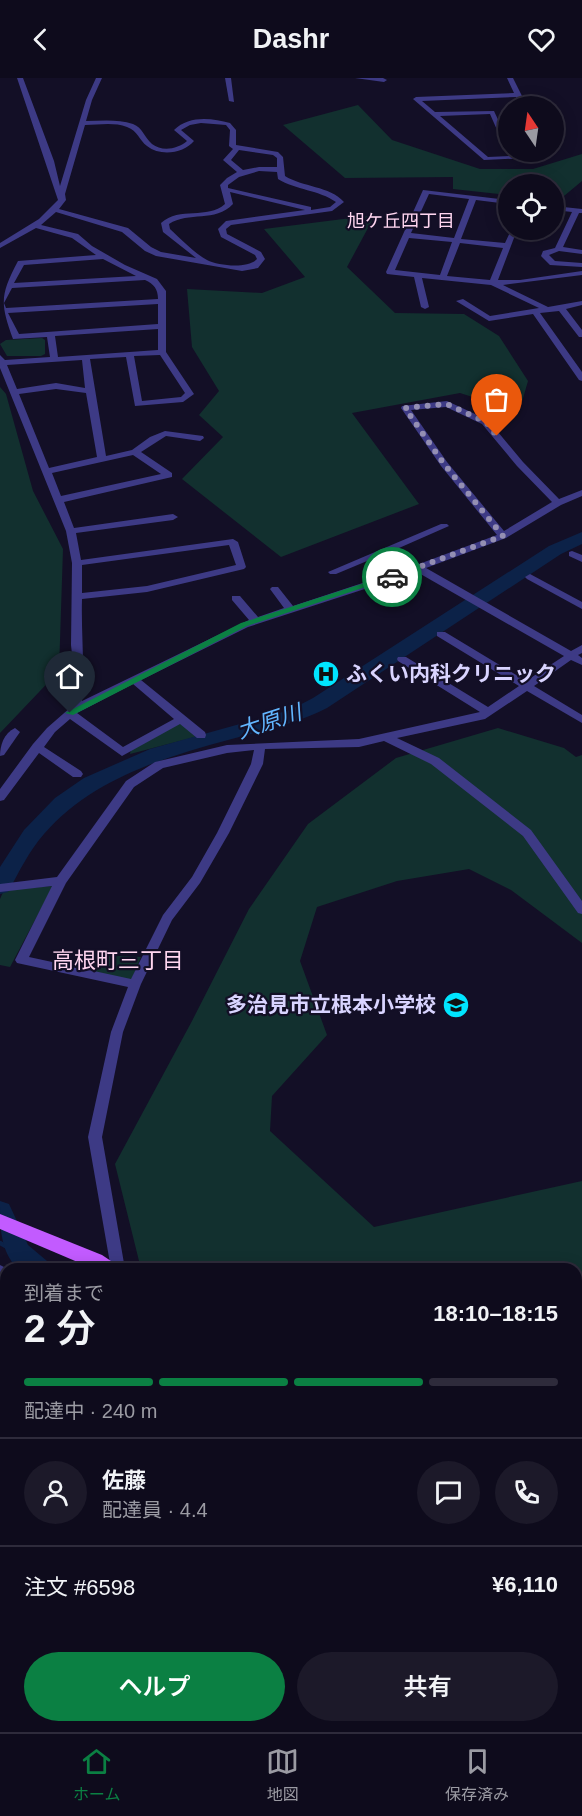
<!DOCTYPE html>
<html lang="ja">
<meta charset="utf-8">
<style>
body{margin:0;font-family:Helvetica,"Noto Sans JP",sans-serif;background:#1c1929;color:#f1f3f6;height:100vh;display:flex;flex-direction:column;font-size:22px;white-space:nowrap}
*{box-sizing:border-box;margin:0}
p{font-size:20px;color:#9b9ba3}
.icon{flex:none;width:33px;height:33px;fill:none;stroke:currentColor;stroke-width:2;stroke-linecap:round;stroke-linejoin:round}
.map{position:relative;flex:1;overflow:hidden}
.drawer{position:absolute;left:0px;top:1185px;width:582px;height:470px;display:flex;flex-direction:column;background:#0e0b1c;border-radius:18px 18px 0 0;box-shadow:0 3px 15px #0003,0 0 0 2px #2e2b3b}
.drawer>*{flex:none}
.needle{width:39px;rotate:347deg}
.fabs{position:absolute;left:498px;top:18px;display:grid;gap:12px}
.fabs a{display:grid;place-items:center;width:66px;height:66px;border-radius:50%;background:#0e0b1c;box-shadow:0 3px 15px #0003,0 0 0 2px #2e2b3b;font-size:30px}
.pin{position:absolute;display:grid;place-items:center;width:51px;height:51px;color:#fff;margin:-62px -26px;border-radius:50% 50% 50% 0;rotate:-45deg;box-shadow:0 0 6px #0007}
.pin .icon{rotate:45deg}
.courier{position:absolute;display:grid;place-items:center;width:60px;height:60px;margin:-30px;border:4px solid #0b8043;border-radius:50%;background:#fff;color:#222;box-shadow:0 2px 8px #0007}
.headline em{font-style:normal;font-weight:600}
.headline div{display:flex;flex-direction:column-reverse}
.headline{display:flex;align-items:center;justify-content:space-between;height:102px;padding:0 24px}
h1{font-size:39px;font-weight:600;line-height:45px}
.bar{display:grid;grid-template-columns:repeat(4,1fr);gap:9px 6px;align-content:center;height:72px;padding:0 24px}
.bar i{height:8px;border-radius:4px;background:#2e2b3b}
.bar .selected{background:#0b8043}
.bar p{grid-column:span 4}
.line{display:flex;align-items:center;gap:15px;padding:0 24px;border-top:2px solid #2e2b3b}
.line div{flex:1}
.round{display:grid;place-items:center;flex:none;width:63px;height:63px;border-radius:32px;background:#1c1929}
.cta{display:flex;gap:12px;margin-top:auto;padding:12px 24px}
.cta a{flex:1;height:69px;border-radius:36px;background:#0b8043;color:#fff;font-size:24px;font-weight:600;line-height:69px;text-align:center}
.cta a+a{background:#1c1929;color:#f1f3f6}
header{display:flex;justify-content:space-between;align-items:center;height:78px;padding:0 24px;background:#0e0b1c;font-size:27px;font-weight:600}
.menu{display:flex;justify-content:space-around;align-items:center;height:84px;border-top:2px solid #2e2b3b;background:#0e0b1c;font-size:16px;color:#9b9ba3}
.menu a{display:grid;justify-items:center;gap:3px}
.menu .selected{color:#0b8043}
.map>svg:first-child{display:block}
.green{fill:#12302f}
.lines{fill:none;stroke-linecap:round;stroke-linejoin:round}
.stream{stroke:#0c2248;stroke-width:4.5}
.river{fill:#0c2248;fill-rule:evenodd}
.minor{fill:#3d3a85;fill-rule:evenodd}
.major{fill:#c25bff;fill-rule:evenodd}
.route{fill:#0b8043}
.done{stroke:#948fb3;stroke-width:6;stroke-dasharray:0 10.8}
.labels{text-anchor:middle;stroke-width:4.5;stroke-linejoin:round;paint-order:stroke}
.far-neighbourhood-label{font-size:18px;fill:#ffd6f0;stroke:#130f26}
.poi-label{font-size:21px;font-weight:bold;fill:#d9d4ff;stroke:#130f26;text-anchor:start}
.water-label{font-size:22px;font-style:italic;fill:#62b6ff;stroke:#130f26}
.neighbourhood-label{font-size:22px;fill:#ffd6f0;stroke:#130f26}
</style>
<header><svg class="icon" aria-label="back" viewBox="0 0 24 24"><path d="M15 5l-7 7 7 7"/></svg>Dashr<svg class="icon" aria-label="heart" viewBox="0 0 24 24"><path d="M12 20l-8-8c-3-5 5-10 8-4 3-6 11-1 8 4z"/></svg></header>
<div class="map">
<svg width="582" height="1654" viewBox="0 0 582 1654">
<rect width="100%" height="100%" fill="#130f26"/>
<g class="green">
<polygon points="358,27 392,62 480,91 533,91 582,76 582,103 558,123 554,122 554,106 508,106 508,117 453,111 453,99 345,100 283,47"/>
<polygon points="375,137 347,189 395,235 464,236 499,258 528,303 519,334 460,315 352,335 419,426 281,479 182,401 223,359 199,337 219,313 192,269 187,211 262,215 305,199 264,151"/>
<polygon points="42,260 45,262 45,276 41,278 7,278 0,266 6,262"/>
<polygon points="0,309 6,316 33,413 63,471 59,593 0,655"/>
<polygon points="177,646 184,646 199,658 130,676 131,672"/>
<polygon points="498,650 564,670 576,679 582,677 582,865 511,812 469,791 397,803 317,829 300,883 327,957 272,1018 270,1053 374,1149 582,1103 582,1488 576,1485 576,1191 141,1191 115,1086 192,943 249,831 308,746 396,680"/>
<polygon points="53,808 10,889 0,887 0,821 4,812"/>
<polygon points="101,877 141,879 131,903 85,893"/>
</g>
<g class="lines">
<polyline class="stream" points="0,1165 18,1175"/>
<g class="river">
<path d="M582,454V466L561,476L327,630C296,646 262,653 228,662C161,680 91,702 44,756C29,773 19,794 8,814L0,816V789L24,752L55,720L84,700L150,671L290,632L313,620L549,468Z"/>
<path d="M0,1123L9,1126L28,1167L47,1183L51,1191H18C0,1173 0,1149 0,1123Z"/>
<polygon points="576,1558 582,1561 582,1593 576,1590"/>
</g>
<g class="minor">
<path d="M17,0H23L54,83L60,108L86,22L96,0H102L92,22L86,43C101,43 118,41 133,46C143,50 144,59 152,66C162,74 178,71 187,63L174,52C189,37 212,40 230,45L236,52V67L278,74L283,79L285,98C302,109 330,108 344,124L332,133L231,147L226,151L227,156L261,174L265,181L258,190L242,193L156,178L145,173L122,154L56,134L41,147L78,156L92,168L125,187L157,201L166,213V274L194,316L183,324L135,328L126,279L90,281L106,378L132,372L150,359L165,353L203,358L204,360L200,363L166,358L141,374L172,395V399L64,424L74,450L173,436L178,439L173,442L76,455L81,482L233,461L238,464L246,489L244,491L147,514L82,521C81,555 85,589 82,623L249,542L232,522V518H240L258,539L284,530L270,511L272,509H278L293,528L411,489L391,473L336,496H330L328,494L441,446H447L449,448L399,470L419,486L497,457L441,388L401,330L402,328L447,323L488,342L523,384L559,421L582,412V418L561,427L506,460L426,490L571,573L582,567V575L578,577L582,580V587L571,582L534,608L582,637V645L527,613L485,641L397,660L439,680L531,752L582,823V836L578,835L523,758L431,686L384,663L359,669L265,671L263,686L229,755L200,805L172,842L141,906L123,954L102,1059L125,1191H111L88,1059L111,954L128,909L17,885L15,882L52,808L0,814V806L57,799L126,703L155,684L227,667L359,661L480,634L398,583L397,581L398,579H406L488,629L519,608L437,558V554H445L526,603L564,578L417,494L248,549L141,602L205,654L206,657L205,660H197L180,646L122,678L70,641L55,654L44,669L81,693L83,696L81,699H73L39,675L4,722L0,723V711L33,666L47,650L71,629L74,594L71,567L72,485L66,453L0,290V277L5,282L50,279L47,259L13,261C0,225 0,217 18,183L96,177L72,160L36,150L0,170V165L39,141L58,122ZM201,45L226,47L230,52L229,68L233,71L223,82L237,94L227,100L220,107L225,126C207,142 180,128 161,145L163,154L196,180L161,174L151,169L128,150L59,131L66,122L65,116L85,47C98,47 114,44 127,49C138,53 139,62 147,68C161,79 184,75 194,63L181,52L190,47ZM239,72L273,77L277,80V89H259L243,92L231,82ZM259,93L277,94L278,101C296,112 319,112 336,124L330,129L311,132V129L228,110V107L239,99ZM230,114L305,132L226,143L218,151L221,159L255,177L257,181C248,191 219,188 207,182C194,175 181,161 170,151L169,146C189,133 215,145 233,126ZM103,181L136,198L14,205L24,187ZM145,202C154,206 158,211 158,221L6,230L4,225L12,210ZM158,226V246L19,256L8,235ZM158,251V272L58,279L55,258ZM160,277L185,315L181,319L142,323L134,278ZM82,282L85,310L56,305L17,311L7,287ZM56,311L86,315L97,379L49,390L19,316ZM446,329L482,346L517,388L552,424L504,453L447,384L411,332ZM133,377L161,396L61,418L52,395ZM229,467L236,487L147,508L82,515V487ZM133,606L174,641L123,669L77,635ZM254,672L251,686L217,755L192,799L163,837L131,901L29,879L66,805L134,709L163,690L227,675Z"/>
<polygon points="225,0 231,0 234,24 229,23"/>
<polygon points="355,0 383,0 387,2 384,4"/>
<polygon points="507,0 513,0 527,28 521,28 516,19 422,23 435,34 494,33 508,63 508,72 505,70 490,36 440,38 488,79 548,76 550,77 550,79 484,82 413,21 416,19 514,15"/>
<path d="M423,112L508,122V126L476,122L461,161L505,165L511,152H517L498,202H520L582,193V197L503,207L548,229L582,223V227L566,231L582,252V259H579L559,233L540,235L582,294V303L579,302L533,236L489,243L456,223L463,221L490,238L539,230L491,207L422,200L429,229L425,231L421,229L414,199L387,196L386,194ZM429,116L469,121L454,160L411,155ZM409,160L452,164L440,197L395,192ZM460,165L503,170L490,202L447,198Z"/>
<polygon points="554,128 582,131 582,135 579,135 563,169 582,172 582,176 559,173 549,177 555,183 582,185 582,189 550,187 541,178 543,173 555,170 572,134 554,132"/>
<polygon points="572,473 582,477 582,484 569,478 569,474"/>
<polygon points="530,496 582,524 582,531 527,501 525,499"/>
<path d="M15,650L20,654L4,677L0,678C0,667 4,655 15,650Z"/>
<polygon points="0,1187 8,1191 6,1191 6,1204 0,1202"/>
<polygon points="6,1220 6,1232 0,1234 0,1222"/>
<polygon points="6,1475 6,1491 0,1493 0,1477"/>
<polygon points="576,1643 582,1654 563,1654 560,1648 576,1648"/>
<polygon points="309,1648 335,1648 332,1654 306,1654"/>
</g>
<g class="major">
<polygon points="0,1136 102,1177 114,1185 117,1191 94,1191 0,1151"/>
<polygon points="576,1533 582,1534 582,1556 576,1553"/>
</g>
</g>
<polygon class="route" points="389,497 396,499 247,548 73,637 65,635 241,545"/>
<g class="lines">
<polyline class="done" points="392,499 503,458 444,386 405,330 447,326 486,344 497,358"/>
</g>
<defs>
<symbol id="hospital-disc" viewBox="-11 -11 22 22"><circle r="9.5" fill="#00e5ff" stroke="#130f26"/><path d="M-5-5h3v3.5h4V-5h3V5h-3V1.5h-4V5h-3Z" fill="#111"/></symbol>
<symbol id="school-disc" viewBox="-11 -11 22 22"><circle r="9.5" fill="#00e5ff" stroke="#130f26"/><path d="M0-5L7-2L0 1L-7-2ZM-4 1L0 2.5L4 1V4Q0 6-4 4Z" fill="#111"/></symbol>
</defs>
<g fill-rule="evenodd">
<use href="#hospital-disc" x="311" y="581" width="30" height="30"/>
<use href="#school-disc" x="441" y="912" width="30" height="30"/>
</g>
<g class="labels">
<g class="far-neighbourhood-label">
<text x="401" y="149">旭ケ丘四丁目</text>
</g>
<g class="poi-label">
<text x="346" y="603">ふくい内科クリニック</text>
<text x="436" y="934" text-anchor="end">多治見市立根本小学校</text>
</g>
<g class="water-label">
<text transform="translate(269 643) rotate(-18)" y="8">大原川</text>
</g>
<g class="neighbourhood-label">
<text x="118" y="890">高根町三丁目</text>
</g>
</g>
</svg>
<div class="fabs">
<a><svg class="needle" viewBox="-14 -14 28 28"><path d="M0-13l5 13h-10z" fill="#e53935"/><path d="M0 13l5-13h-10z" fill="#9b9ba3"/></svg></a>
<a><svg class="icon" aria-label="locate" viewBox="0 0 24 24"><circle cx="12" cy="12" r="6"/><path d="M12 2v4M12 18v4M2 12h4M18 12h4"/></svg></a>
</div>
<div class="pin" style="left:497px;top:358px;background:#ea580c"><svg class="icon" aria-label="bag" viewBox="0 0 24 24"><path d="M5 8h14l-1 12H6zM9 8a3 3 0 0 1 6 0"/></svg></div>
<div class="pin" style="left:70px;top:635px;background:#1f2937"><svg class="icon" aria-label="home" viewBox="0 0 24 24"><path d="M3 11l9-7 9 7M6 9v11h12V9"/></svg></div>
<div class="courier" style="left:392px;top:499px"><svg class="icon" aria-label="car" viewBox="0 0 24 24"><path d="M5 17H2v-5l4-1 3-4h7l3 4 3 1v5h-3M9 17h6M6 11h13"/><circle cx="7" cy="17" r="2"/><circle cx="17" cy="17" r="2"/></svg></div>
<section class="drawer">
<div class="headline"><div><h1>2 分</h1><p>到着まで</p></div><em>18:10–18:15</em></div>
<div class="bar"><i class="selected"></i><i class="selected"></i><i class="selected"></i><i></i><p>配達中 · 240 m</p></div>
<div class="line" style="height:108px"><a class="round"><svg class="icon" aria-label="person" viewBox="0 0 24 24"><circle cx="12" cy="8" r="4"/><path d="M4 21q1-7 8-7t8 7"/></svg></a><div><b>佐藤</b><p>配達員 · 4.4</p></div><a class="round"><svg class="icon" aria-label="chat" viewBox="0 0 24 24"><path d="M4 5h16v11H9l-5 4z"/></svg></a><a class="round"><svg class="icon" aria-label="phone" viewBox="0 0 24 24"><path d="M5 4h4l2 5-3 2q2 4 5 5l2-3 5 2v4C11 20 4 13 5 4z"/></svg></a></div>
<div class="line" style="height:78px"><div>注文 #6598</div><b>¥6,110</b></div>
<div class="cta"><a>ヘルプ</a><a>共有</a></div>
</section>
</div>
<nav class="menu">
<a class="selected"><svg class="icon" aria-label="home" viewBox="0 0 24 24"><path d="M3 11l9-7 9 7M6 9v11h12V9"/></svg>ホーム</a>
<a><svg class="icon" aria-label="map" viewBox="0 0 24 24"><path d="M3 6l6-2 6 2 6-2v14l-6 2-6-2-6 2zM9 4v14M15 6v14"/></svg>地図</a>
<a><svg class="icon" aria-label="saved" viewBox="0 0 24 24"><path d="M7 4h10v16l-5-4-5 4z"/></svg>保存済み</a>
</nav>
